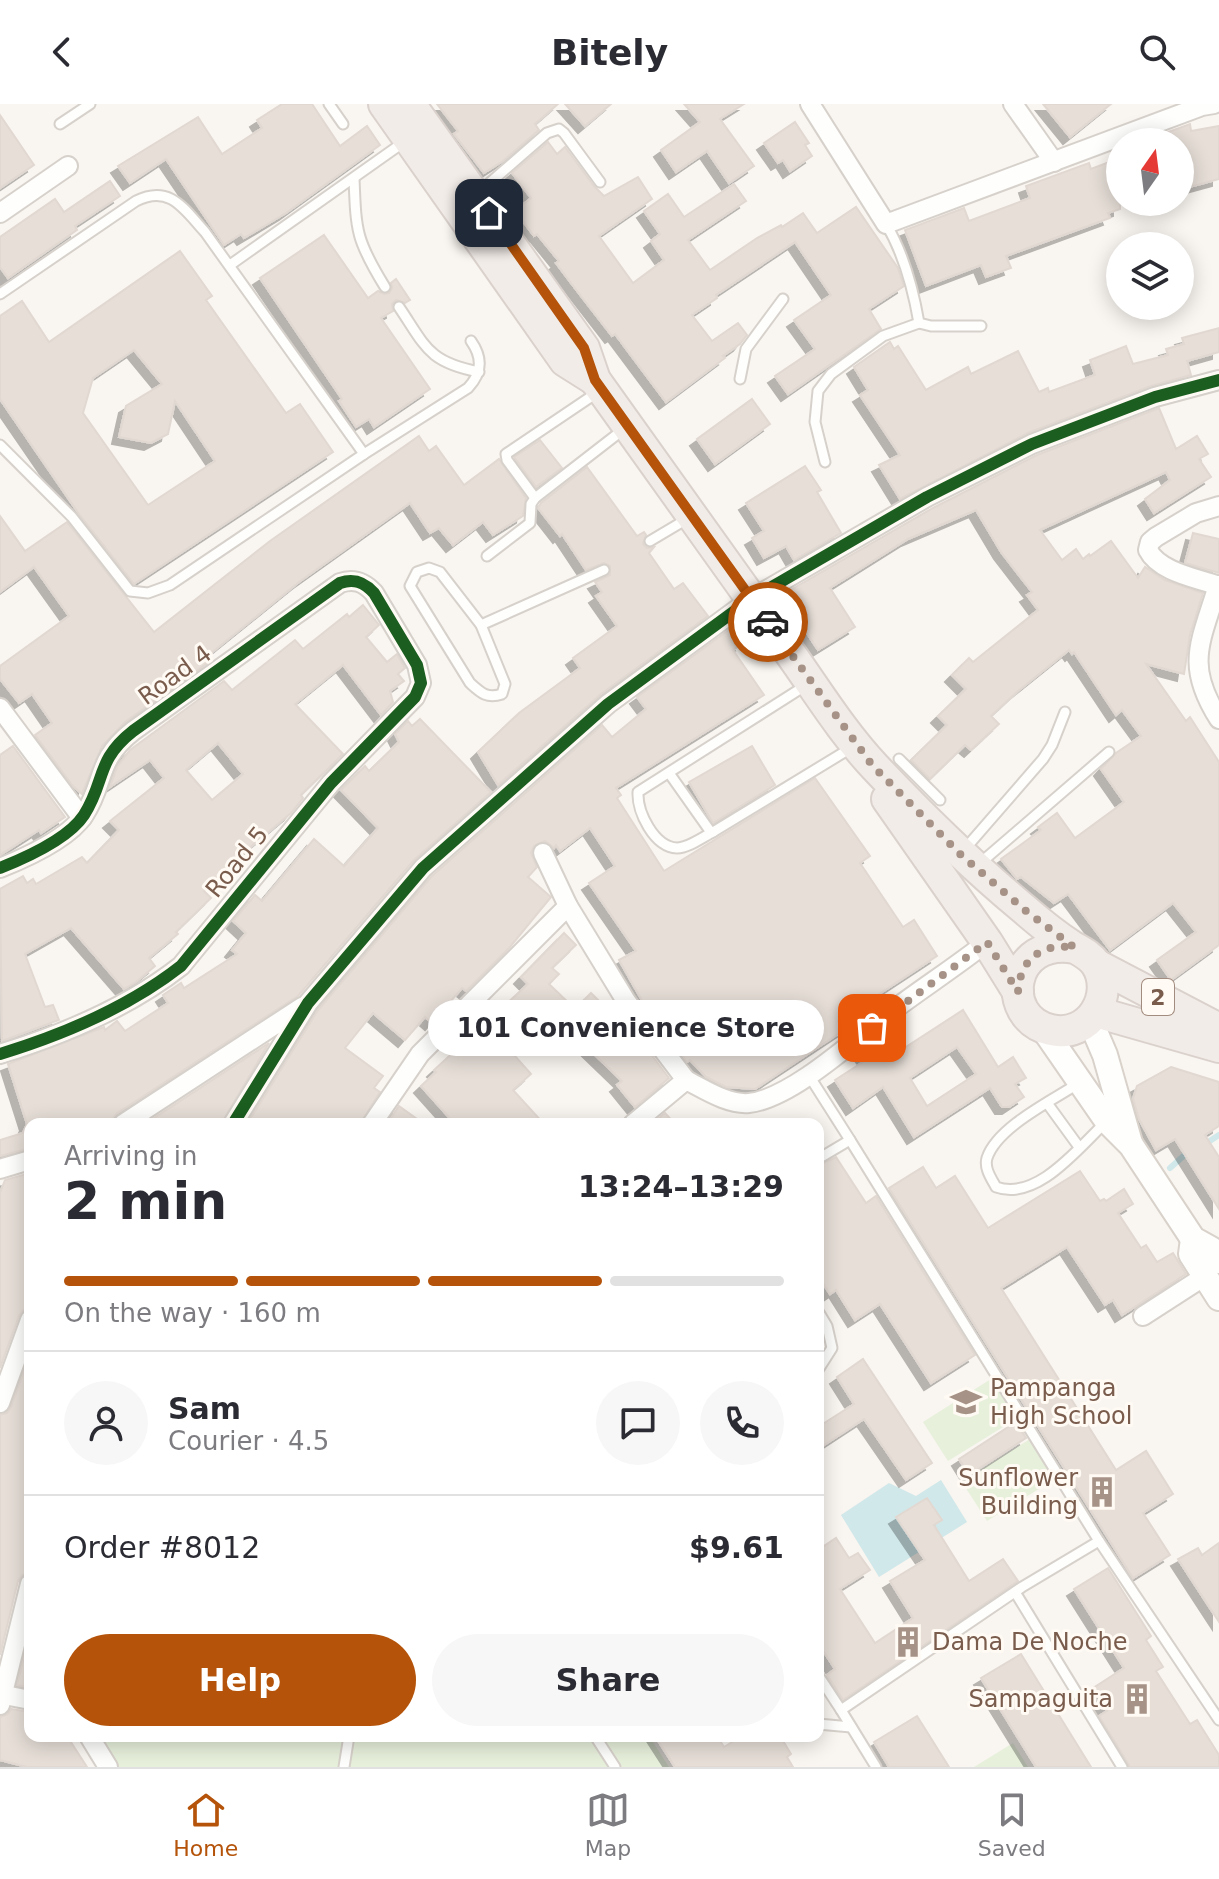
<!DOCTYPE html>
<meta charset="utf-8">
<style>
body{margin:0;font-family:"DejaVu Sans",sans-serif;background:#f7f7f7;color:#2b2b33;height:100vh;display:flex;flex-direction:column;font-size:30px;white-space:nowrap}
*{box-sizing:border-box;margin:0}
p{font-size:26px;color:#7c7c81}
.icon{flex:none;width:44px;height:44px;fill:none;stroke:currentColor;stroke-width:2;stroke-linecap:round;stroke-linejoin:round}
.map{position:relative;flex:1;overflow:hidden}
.drawer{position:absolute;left:24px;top:1014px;width:800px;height:624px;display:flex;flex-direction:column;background:#fff;border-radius:16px;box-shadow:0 4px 20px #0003}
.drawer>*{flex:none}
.needle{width:52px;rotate:14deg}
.controls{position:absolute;left:1106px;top:24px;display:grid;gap:16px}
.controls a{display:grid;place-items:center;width:88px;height:88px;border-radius:50%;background:#fff;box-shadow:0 4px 20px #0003;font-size:40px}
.pin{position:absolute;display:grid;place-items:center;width:68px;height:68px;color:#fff;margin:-34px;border-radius:16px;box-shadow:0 4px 12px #0006}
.courier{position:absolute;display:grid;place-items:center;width:80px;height:80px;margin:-40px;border:6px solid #b45309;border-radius:50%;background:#fff;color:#222;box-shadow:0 2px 10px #0007}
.bubble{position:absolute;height:56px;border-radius:28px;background:#fff;box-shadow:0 4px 20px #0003;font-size:26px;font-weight:800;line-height:56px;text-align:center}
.overview em{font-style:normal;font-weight:800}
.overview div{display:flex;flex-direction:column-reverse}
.overview{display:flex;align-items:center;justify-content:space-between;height:136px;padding:0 40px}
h1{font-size:52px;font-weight:800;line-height:60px}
.bar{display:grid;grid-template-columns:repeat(4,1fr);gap:12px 8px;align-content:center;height:96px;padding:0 40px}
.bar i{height:10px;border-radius:6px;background:#e1e1e2}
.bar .on{background:#b45309}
.bar p{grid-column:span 4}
.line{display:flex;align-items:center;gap:20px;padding:0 40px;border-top:2px solid #e1e1e2}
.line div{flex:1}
.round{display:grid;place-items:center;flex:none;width:84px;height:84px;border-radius:42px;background:#f7f7f7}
.action{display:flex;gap:16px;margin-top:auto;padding:16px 40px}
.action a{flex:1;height:92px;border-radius:48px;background:#b45309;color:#fff;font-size:32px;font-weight:800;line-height:92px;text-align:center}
.action a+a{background:#f7f7f7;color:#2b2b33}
header{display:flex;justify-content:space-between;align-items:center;height:104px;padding:0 40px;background:#fff;font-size:36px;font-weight:800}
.menu{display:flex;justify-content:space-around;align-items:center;height:112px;border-top:2px solid #e1e1e2;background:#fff;font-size:22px;color:#7c7c81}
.menu a{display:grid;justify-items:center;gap:4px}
.menu .on{color:#b45309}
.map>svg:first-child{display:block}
.green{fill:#e7f0db}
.water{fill:#d0e8ea}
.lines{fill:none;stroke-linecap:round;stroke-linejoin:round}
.stream{stroke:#d0e8ea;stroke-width:6}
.building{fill:#e6ded7;stroke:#e2d8d2;stroke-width:2;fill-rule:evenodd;filter:url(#shadow)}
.service-casing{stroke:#d7d1cb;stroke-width:13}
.minor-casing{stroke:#d7d1cb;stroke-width:22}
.secondary-casing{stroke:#d9d2cb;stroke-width:28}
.trunk-casing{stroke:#dad1cc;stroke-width:34}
.service{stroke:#fefefd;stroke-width:9}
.minor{stroke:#fefefd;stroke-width:18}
.secondary{stroke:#fefefd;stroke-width:24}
.trunk{stroke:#f2ece8;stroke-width:30}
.cycleway-casing{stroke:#fffaf3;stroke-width:17}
.cycleway{stroke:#1b5e20;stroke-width:12}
.done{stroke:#a69286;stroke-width:8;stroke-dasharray:0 14.4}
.route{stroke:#b45309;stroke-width:10}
.labels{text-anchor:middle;stroke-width:6;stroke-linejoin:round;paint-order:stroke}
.shield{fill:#fffaf3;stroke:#a28b7f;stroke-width:2}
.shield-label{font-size:22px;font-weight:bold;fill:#7a5c4d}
.street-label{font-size:24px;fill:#7a5c4d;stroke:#fffaf3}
.poi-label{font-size:24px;fill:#7a5c4d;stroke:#fffaf3;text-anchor:start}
</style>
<header><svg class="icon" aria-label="back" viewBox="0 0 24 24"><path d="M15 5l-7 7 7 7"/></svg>Bitely<svg class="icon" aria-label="search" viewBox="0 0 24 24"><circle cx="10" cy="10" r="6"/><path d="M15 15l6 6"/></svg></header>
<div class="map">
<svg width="1219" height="1663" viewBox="0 0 1219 1663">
<defs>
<filter id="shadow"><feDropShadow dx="-7" dy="7" stdDeviation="0" flood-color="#0004"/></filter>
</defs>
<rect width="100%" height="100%" fill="#f9f5f0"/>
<g class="green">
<polygon points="991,1275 1016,1315 948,1357 923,1318"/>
<polygon points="1030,1335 1055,1375 987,1417 962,1378"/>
<polygon points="94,1632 649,1632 669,1663 113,1663"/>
<polygon points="1013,1639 1028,1663 974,1663"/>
</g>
<polygon class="water" points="941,1376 967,1418 879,1473 841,1411 889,1379 916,1392"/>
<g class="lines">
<g class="stream">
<polyline points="1202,1042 1219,1031"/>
<polyline points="1170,1064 1188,1048"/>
</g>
</g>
<g class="building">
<polygon points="282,0 312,0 340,42 367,22 380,41 286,109 244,134 241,130 224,141 166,55 130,79 118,62 198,13 222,50 262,24 257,16"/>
<polygon points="437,0 558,0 535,20 539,26 503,57 484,69 454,30 458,27"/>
<polygon points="565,0 611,0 585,22"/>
<polygon points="684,0 744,0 720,15 754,62 729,79 707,47 676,68 661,46 700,18"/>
<polygon points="1043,0 1111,0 1070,33"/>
<polygon points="0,11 34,61 0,84"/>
<polygon points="795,18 809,39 805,41 812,52 790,67 783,56 778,59 764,39"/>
<polygon points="1190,20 1191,27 1219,22 1219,75 1186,84 1180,54 1180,38 1141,38"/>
<polygon points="548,38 557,50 565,43 594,82 604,92 638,73 652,95 599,132 633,179 664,156 651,137 660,130 644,107 668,90 684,113 734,80 746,97 688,136 710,166 757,134 781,121 782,123 803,109 817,129 856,103 898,164 904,182 869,205 881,225 788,290 775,272 815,245 794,216 831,191 795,138 716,191 717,194 692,211 712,237 738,219 747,231 740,240 723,252 725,254 666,298 615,230 612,232 574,183 556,159 559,157 537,130 534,132 515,107 531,94 512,69"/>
<polygon points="1120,54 1120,105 1108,109 1110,114 1006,152 1011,164 986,173 981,161 926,182 905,126 964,104 969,117 1030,94 1026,82 1089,59 1091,65"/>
<polygon points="110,77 120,92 75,122 77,126 8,174 0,163 0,133 55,95 64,108"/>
<polygon points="324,131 368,194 378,187 384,190 389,189 392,184 391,179 396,175 410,196 405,199 396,196 392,200 393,207 381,214 430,285 374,323 369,315 356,323 339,297 342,295 260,174"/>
<path d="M180,147L212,192L206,196L286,309L300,300L333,348L134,480L79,410L0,295V212L22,197L49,238ZM134,246L162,280L126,302L119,333L151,339L168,330L175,297L215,357L148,401L83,309L93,274Z"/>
<polygon points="1219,224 1219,248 1187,257 1191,271 1151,282 1028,329 900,395 879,361 900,351 860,291 868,286 854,263 890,238 894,245 898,242 926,286 968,263 971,270 1018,247 1039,288 1048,284 1049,288 1095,271 1090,256 1126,242 1133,260 1168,251 1166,245 1184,240 1182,234"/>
<polygon points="752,295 770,320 715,360 697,335"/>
<polygon points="1159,304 1176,345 1197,332 1208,350 1199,355 1211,373 1154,409 1145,395 1170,376 1166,368 1040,426 1062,456 1076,445 1083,455 1089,450 1090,452 1111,437 1138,474 1145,463 1165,476 1203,489 1190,531 1184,570 1146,560 1186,617 1190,613 1219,658 1219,841 1171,876 1157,856 1196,828 1173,799 1110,846 1068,790 1054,799 1021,773 1017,775 1001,755 1041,726 1038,723 1057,709 1075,734 1124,698 1101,665 1116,649 1141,632 1122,606 1116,611 1074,548 1072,550 1069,546 1018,587 991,612 999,620 971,646 965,641 930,675 911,656 947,621 938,612 966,585 952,571 969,554 973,558 1038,506 1027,491 1032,488 1001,448 976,406 908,435 830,484 855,523 818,546 791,505 796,502 787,488 933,404 1037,351"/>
<polygon points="419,332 429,347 436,342 464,381 499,355 526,394 523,412 493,431 483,418 453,441 439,424 430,429 410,399 299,478 205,554 209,558 125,618 102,642 82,690 73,682 35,631 52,619 32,590 19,599 0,575 0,562 69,512 34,463 0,488 0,412 25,447 67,418 154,528 270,437"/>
<polygon points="540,336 562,364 536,383 514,353"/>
<polygon points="805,362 821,386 817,388 841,429 794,456 786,442 764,454 752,434 764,427 746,399"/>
<polygon points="587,363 637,432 644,428 646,431 643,440 647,444 654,443 649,449 674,485 683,479 708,512 601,590 498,681 478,648 519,609 580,564 573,554 617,522 596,492 602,488 595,478 610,471 610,462 604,459 586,466 562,430 560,432 538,404 541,399"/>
<polygon points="1193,429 1219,435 1219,469 1185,459"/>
<path d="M363,501L379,521L366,533L387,558L397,550L405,564L398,570L404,577L390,587L393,598L381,611L343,561L295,600L343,650L301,691L303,694L291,709L227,763L204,787L211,794L176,828L178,830L149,854L155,862L136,878L124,885L71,824L25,850L45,903L53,901L59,916L2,937L0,785L23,772L27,779L33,775L36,780L82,753L87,759L119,726L110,717L164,674L150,656L110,683L117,663L130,646L224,577L232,586L295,536L303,545L347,510L349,513ZM218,639L243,670L212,696L186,666Z"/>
<polygon points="730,525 742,540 733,546 764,591 616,684 621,691 617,694 664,767 815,674 870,752 860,759 903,823 914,816 937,852 838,917 844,926 755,985 726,983 706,973 690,956 687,958 644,900 619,856 636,847 589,779 615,762 590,724 560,747 556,741 554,744 545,737 534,742 531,749 537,763 528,773 551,793 510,843 466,887 462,884 432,919 425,913 405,936 373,909 345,944 383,972 374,984 380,988 360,1020 247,1020 318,906 432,772 602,621 612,633 646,605 637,593"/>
<polygon points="420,615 491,688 414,756 298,892 116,1010 111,1020 30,1020 30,1044 0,1052 0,1036 23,1029 27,1020 8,960 104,923 105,926 117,917 125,927 168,899 163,891 181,879 184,884 237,850 232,846 246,829 233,817 255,791 262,797 314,735 344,762 378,724 341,686 365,662 369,667 399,638 395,630 408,617 412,622"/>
<polygon points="13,642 65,713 41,729 39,726 0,751 0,651"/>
<polygon points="752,642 775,681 713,719 689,678"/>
<polygon points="564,829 576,841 552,864 559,870 549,880 575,905 591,889 613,911 615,908 631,924 669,974 635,1003 617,981 622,977 564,921 555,930 547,923 514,951 531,970 513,986 544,1020 455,1020 421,982 436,968 434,966 528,880 521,873"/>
<path d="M963,906L998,963L1013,953L1026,974L1015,980L1024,993L1009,1003H1002L990,984L914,1033L883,983L853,1004L835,976L866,956L861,948L883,932L895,950ZM957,943L976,970L927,1002L910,974Z"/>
<polygon points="269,939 221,1020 145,1020"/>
<polygon points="1171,963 1219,978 1219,1022 1205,1031 1219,1053 1219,1105 1175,1035 1156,1046 1139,1015 1133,995 1137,982"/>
<polygon points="399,1002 424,1020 387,1020"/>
<polygon points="665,1009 675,1020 652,1020"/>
<polygon points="836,1053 866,1099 876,1092 975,1251 931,1279 880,1200 855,1216 836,1186 830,1190 818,1172 818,1062"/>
<polygon points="923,1063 936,1084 955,1072 988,1124 1080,1067 1100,1097 1104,1095 1106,1097 1124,1085 1133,1100 1118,1109 1141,1144 1146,1141 1157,1158 1173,1149 1186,1170 1122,1211 1113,1196 1105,1201 1067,1143 1001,1184 1116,1366 1146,1347 1173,1390 1143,1409 1170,1451 1133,1474 889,1084"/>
<polygon points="30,1069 30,1204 23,1206 19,1212 0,1264 0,1089 5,1076"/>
<polygon points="30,1251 30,1468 22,1471 18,1477 0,1551 0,1311 7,1309 11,1303"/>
<polygon points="863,1255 932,1359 906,1376 864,1315 818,1345 818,1323 854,1300 837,1273"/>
<polygon points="1016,1318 1026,1334 969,1371 959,1355"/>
<polygon points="927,1394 942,1416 934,1421 969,1477 1003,1455 1018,1477 843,1596 827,1571 835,1565 818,1539 818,1446 836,1434 849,1454 858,1449 870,1466 840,1485 875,1539 913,1514 890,1477 925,1456 896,1413"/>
<polygon points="1219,1439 1219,1518 1178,1455 1198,1444 1202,1451"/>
<polygon points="1108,1464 1151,1532 1146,1536 1163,1563 1156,1567 1190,1620 1197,1616 1219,1651 1219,1663 1130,1663 1099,1612 1107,1607 1093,1584 1124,1564 1074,1485"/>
<polygon points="30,1530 30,1584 17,1581"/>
<polygon points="1021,1550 1091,1663 1036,1663 981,1574"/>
<polygon points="11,1605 30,1608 30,1632 67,1632 87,1663 27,1663 0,1656 0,1613 8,1610"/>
<polygon points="917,1612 949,1663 889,1663 874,1638"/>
<polygon points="655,1632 717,1632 724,1643 742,1632 780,1632 791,1650 787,1653 793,1663 675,1663"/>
</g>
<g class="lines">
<defs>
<g id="service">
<polyline points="329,0 343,20"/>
<polyline points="60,20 90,0"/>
<path d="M354,74C356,127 356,136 385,183"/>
<polyline points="477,90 547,29 559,25 564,29 600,78"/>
<path d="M886,120C904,150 913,184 919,219L931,222H981"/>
<polyline points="230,161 404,38"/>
<path d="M0,190L136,97C170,80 184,105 205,128L364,350"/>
<path d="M399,203C426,243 428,258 479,268"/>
<polyline points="740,275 746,245 783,195"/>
<path d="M0,341L72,413L130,487L148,489L170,481L364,350L468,284C482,269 483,254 471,237"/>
<polyline points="825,358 815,318 818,287 831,270 883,232 919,219"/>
<polyline points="535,394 507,356 506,350 598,288"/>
<polyline points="650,437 687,415"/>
<polyline points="487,452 530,419 531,400 535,394 624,325"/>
<path d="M429,464L440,468L481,521L505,580L502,590C487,595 481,589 470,579L410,482L417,468Z"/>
<polyline points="481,521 604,466"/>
<polyline points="899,655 940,696"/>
<polyline points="669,669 710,727 713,728 851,644"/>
<path d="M713,728C703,733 688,744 677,744C654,743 637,708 638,688L808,580"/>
<polyline points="964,746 1043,655 1052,641 1065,608"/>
<polyline points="978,761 1109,648"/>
<polyline points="808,970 850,1036 818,1055"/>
<path d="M1079,979C1053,996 997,1023 987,1054C984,1064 991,1074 996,1083C1037,1098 1079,1043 1107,1017"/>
<polyline points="1047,999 1079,1043"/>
<polyline points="850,1036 1099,1437 1219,1616"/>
<polyline points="818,1207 827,1222 832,1244 818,1266"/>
<polyline points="1015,1488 1122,1663"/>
<polyline points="818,1571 841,1606 1022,1483 1099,1437"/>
<polyline points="841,1606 876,1663"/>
<polyline points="818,1620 851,1623"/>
<polyline points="595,1632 615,1663"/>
<polyline points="344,1663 349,1632"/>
</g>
<g id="minor">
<polyline points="810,0 886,120 1202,2 1214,0"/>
<polyline points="1013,0 1054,58"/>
<polyline points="0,109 68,62"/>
<path d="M1219,402L1196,409L1156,433L1150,438L1148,446C1159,468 1197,474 1219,482"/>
<path d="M1218,481C1201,538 1184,560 1219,615"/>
<polyline points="0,604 82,714"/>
<polyline points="543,749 568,802"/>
<path d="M0,764C25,754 69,734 84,711C106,677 95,657 133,627L340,479C354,474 364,478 374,489L417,561L421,579L415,593L331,679L181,862C130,902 62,931 0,950"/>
<polyline points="123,1020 302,903"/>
<polyline points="233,1020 308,899 423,764 608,600 751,495 927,393 1032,340 1155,293 1219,276"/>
<polyline points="372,1020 420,950 568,802 626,897 686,976"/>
<path d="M633,1020L686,976C704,985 728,1001 749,999C789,995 850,940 883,914C916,888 953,865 987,838"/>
<polyline points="0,1065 30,1056"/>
<polyline points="1143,1212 1205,1172"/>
<polyline points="0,1299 30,1216"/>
<polyline points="0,1590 30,1596"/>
<polyline points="0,1601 30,1480"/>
<polyline points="89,1632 108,1663"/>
</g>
<g id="secondary">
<polyline points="1090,916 1105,951 1130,1039"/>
<polyline points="1042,923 1107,1017 1131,1041 1193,1135 1211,1145 1219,1157"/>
<polyline points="1193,1135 1191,1150 1219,1194"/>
</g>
<g id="trunk">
<polyline points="384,0 565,257 595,276"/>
<path d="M410,0L584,244L595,276C658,364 721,453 785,542C814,582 841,627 875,663C922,713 971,761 1024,805C1039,818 1055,831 1072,842C1080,847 1090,851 1096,860C1116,891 1089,935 1051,926C998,914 1010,832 1075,844"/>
<polyline points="887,695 987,838 1018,888"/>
<polyline points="1097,861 1219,925"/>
<polyline points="1096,908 1219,943"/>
</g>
</defs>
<use href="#service" class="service-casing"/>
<use href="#minor" class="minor-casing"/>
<use href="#secondary" class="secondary-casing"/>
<use href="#trunk" class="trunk-casing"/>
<use href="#service" class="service"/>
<use href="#minor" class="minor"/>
<use href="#secondary" class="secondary"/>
<use href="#trunk" class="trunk"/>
<defs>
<g id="cycleway">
<path d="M0,764C25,754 69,734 84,711C106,677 95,657 133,627L340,479C354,474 364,478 374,489L417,561L421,579L415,593L331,679L181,862C130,902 62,931 0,950"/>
<polyline points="233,1020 308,899 423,764 608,600 751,495 927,393 1032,340 1155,293 1219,276"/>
</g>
</defs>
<use href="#cycleway" class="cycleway-casing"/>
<use href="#cycleway" class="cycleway"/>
</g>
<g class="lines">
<path class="done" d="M768,518L872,661L960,750L1026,807L1075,844C1042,838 1020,855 1018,888L987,838L872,924"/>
<polyline class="route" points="489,109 584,244 595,276 768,518"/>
</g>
<defs>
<symbol id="school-bare" viewBox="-9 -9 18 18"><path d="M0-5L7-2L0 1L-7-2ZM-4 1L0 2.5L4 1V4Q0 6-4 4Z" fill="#a69286" stroke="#fffaf3" stroke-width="2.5" paint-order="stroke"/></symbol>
<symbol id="building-bare" viewBox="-9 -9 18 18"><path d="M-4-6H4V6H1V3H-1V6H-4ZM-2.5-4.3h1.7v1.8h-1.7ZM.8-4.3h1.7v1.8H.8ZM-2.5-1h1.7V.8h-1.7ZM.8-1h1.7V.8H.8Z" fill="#a69286" stroke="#fffaf3" stroke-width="2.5" paint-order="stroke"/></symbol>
</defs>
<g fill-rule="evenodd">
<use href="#school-bare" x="944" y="1276" width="44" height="44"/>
<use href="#building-bare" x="1080" y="1366" width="44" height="44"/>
<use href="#building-bare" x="886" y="1516" width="44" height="44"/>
<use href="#building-bare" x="1115" y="1573" width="44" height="44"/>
</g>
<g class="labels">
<rect class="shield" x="1142" y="875" width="32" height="36" rx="6"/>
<g class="shield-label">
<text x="1158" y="901">2</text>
</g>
<g class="street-label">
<text transform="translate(175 571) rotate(-36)" y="8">Road 4</text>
<text transform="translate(237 758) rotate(-51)" y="8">Road 5</text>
</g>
<g class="poi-label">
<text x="990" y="1292">Pampanga<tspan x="990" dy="28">High School</tspan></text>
<text x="1078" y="1382" text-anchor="end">Sunflower<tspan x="1078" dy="28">Building</tspan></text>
<text x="932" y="1546">Dama De Noche</text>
<text x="1113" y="1603" text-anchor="end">Sampaguita</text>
</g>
</g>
</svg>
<div class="controls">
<a><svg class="needle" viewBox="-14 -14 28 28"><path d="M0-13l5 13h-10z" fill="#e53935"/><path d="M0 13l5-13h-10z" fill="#7c7c81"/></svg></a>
<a><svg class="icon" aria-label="layers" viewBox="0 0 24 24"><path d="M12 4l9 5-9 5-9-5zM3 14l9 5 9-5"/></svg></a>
</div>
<div class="pin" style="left:872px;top:924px;background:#ea580c"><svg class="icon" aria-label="bag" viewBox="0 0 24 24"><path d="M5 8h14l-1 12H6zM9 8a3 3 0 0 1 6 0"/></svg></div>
<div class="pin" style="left:489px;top:109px;background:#1f2937"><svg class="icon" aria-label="home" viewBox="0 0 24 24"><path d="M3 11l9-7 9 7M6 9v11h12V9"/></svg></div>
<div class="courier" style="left:768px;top:518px"><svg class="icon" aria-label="car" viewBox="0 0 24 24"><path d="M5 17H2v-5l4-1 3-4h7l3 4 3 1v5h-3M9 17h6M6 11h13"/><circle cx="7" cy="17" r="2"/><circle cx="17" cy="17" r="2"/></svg></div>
<div class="bubble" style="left:428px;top:896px;width:396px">101 Convenience Store</div>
<section class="drawer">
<div class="overview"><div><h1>2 min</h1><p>Arriving in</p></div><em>13:24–13:29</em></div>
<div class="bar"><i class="on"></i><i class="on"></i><i class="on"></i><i></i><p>On the way · 160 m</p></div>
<div class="line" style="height:144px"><a class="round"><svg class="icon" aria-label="person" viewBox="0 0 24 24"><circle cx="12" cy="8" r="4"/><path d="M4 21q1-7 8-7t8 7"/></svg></a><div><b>Sam</b><p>Courier · 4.5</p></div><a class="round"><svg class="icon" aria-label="chat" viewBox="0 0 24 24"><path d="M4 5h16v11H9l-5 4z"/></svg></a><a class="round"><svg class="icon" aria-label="phone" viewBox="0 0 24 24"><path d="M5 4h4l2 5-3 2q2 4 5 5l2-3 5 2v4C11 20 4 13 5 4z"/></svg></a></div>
<div class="line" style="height:104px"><div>Order #8012</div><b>$9.61</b></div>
<div class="action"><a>Help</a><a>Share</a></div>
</section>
</div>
<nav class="menu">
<a class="on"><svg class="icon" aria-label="home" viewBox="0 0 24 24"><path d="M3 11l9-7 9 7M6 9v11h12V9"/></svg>Home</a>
<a><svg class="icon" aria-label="map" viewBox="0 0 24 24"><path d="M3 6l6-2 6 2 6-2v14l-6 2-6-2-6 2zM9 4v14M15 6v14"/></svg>Map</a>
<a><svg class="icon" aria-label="saved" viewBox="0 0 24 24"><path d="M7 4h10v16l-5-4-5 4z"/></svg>Saved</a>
</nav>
